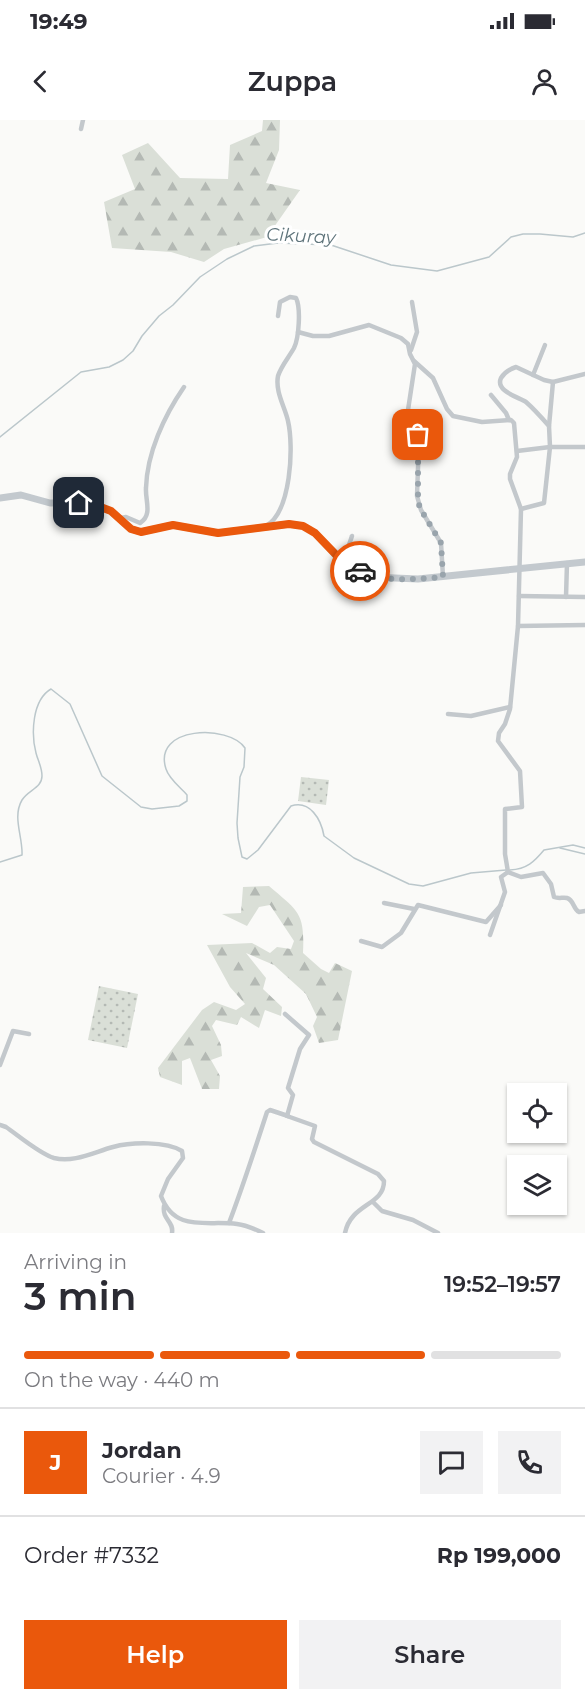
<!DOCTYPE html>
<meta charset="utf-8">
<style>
body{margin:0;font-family:Montserrat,sans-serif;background:#f2f2f3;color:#2b2b33;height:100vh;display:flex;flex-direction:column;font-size:22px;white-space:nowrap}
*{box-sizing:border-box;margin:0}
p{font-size:20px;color:#7c7c81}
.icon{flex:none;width:33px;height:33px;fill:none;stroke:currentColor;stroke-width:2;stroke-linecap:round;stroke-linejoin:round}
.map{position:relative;height:1113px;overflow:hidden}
.sheet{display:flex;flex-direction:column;background:#fff;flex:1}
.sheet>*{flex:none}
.controls{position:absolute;left:507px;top:963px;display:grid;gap:12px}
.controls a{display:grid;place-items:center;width:60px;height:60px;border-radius:0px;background:#fff;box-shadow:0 2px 4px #0004;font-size:30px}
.pin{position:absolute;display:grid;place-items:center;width:51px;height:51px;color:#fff;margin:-26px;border-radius:12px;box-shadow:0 3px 9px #0006}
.courier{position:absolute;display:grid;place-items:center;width:60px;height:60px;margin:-30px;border:4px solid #ea580c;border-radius:50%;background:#fff;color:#222;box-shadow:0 2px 8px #0007}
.summary em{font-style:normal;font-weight:600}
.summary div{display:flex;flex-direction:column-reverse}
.summary{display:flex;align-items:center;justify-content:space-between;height:102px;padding:0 24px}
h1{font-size:39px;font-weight:600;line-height:45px}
.bar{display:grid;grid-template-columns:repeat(4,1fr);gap:9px 6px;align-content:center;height:72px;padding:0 24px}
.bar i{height:8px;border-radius:4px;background:#e1e1e2}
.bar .active{background:#ea580c}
.bar p{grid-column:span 4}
.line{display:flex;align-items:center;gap:15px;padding:0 24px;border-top:2px solid #e1e1e2}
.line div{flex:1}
.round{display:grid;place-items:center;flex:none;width:63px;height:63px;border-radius:0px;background:#f2f2f3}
.primary-button{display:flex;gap:12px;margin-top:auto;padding:12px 24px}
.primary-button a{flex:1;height:69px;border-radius:0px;background:#ea580c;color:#fff;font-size:24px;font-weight:600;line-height:69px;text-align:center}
.primary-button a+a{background:#f2f2f3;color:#2b2b33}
.status{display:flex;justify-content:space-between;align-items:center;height:42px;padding:0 30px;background:#fff;direction:ltr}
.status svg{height:16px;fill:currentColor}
header{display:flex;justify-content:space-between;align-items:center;height:78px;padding:0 24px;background:#fff;font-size:27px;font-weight:600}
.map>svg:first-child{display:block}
.grass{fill:url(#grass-dots)}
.forest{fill:url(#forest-firs)}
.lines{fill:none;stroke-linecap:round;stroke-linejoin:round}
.stream{stroke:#bbc7cb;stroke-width:1.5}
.street{stroke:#c3c8cc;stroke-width:4.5}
.primary{stroke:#c3c9ce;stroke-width:7}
.done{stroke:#99a4ac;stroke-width:6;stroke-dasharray:0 10.8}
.route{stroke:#ea580c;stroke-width:8}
.labels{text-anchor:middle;stroke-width:6;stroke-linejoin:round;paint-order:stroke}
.water-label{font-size:18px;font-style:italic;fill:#60757c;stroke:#fff}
</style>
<div class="status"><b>19:49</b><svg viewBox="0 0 49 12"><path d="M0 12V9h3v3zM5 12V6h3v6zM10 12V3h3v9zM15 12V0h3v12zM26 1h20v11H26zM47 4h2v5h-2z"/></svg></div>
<header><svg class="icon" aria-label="back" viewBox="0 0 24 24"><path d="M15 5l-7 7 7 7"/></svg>Zuppa<svg class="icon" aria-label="person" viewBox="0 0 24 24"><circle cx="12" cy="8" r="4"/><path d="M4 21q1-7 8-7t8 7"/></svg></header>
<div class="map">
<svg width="585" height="1113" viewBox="0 0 585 1113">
<defs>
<pattern id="grass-dots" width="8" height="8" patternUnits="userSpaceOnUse" patternTransform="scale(1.5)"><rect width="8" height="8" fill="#dadfd7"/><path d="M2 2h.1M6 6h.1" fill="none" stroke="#b4b9b4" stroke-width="1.8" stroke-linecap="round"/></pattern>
<pattern id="forest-firs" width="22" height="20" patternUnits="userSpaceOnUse" patternTransform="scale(1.5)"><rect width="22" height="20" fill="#dadfd7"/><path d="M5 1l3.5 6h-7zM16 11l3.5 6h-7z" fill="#b4b9b4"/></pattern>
</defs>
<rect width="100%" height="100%" fill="#fafaf8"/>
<g class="grass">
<polygon points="301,657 329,660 326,685 298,681"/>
<polygon points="99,866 138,874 127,928 88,920"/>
</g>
<g class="forest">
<polygon points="263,0 280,0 279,30 266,63 300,70 267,117 224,129 204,142 171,132 112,128 104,82 135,69 122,35 148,23 180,58 228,59 230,25 262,11"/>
<path d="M269,766C298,791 305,792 303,833L321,849L329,853L335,843L352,851L338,920L319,923L313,906L317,897L306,874L274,845L246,833L266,858L263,869L282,887L281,896L265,890L259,908L241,897L237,905L216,900L212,906L221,925L222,936L211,940L220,956L219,969H202L190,938L182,941V965L160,957L158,948L202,890L214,882L236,890L245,884L230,867L207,825L252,823L270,833L277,827L291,829L294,821L270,785L259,787L247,806L222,794L241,793L243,767Z"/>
</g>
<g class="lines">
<g class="stream">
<polyline points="0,317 81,252 109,247 123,240 133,231 142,216 159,196 173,185 200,157 227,139 254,126 278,123 331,125 391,145 437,151 489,137 511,117 523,114 540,114 573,117 585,113"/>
<polyline points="560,728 585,734"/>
<path d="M0,742L22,735C23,717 12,697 22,680C28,670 42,668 42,656C42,647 38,641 36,633C31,614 32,580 51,569L70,584L102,656L141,687L152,689L179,686L187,681V675C181,668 169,659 166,649C152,606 229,604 245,628L244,647L240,657L237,703L238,718L242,737L247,739L258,730L291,686C310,680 321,699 324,716L354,738L409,764L423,766L471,753L506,750"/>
<path d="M510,750C527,749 534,742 544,730L573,725L585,728"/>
</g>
<g class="street">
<polyline points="81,9 83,0"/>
<polyline points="298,212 313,216 329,216 369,205 401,218 408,224 410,234 415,244 408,290 410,300 419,320 417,376 421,390 441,423 443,457"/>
<polyline points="411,230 417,212 412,182"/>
<polyline points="414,241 433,258 447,289 453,296 482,302 511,300 514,303 517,337 510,354 510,359 521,389 518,506 510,589 505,604 499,613 498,621 520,651 522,687 505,689 505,734 508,752"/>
<polyline points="533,255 545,225"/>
<polyline points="491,275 506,293 509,300"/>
<polyline points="549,306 553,262"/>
<polyline points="517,331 550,327 585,327"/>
<path d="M521,389L544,383L550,327L549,306C542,298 534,289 526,282C518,277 495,271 501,258C504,253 510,249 516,247L544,260L553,262L585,254"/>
<path d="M121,398L126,397L140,403C153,395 145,380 146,368C147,333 164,296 184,267"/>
<path d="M266,406C291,392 294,327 288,301C285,287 275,272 278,256C281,246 289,237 294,228C299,218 301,188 296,178L290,177L280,182L278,196"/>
<polyline points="343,443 352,416"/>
<polyline points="519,476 585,477"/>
<polyline points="566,477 567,443"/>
<polyline points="518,506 585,505"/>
<polyline points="448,594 471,596 510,587"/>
<path d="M508,752L521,757L543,753L551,764L554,777C559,779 563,777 567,778C574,780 573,789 579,792L585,791"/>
<polyline points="384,783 414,789"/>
<polyline points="490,815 505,772 501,757 508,752"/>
<polyline points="361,821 382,827 401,813 418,785 486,802 501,785"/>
<path d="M285,894L309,915L300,929L288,968L293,975L287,996L315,1006L312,1019L314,1022L378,1054L384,1061C384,1086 351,1083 345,1113"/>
<polyline points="0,945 13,911 29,914"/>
<path d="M0,1005L6,1007C19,1016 40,1034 54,1038C74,1043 94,1032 113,1027C131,1022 166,1021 182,1031L183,1038L168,1059L161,1076C175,1113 207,1100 237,1104C246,1105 255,1109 263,1113"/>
<polyline points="373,1082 382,1091 413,1100 438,1113"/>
<path d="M164,1086C162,1100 174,1101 172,1113"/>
<path d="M229,1103C243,1066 255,1029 267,992L270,990L288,996"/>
</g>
<polyline class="primary" points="0,378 21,375 50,383 79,383 97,386 111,391 131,409 141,412 173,405 218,413 289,404 303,406 315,413 343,443 372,457 418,459 585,442"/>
</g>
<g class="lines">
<path class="done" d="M360,451C385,463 416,459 443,457L441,423L421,390L418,382V315"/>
<polyline class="route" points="79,383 98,386 111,391 131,409 141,412 173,405 218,413 289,404 303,406 315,413 343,442 360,451"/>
</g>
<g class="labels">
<g class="water-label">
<text transform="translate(301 116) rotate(3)" y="6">Cikuray</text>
</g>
</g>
</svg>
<div class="controls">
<a><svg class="icon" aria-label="locate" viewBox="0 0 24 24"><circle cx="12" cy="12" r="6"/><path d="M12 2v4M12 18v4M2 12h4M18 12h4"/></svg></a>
<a><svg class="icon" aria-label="layers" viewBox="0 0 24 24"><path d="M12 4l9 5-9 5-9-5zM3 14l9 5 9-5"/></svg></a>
</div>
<div class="pin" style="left:418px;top:315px;background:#ea580c"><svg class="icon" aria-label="bag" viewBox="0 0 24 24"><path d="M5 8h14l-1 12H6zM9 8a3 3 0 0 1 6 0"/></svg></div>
<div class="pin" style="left:79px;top:383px;background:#1f2937"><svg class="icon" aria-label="home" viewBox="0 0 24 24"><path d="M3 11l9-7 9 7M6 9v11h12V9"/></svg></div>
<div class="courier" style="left:360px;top:451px"><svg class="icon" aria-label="car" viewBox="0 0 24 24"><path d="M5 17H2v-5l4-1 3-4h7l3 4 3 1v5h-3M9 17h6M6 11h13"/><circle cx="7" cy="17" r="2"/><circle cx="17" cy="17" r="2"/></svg></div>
</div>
<section class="sheet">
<div class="summary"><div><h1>3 min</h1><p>Arriving in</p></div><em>19:52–19:57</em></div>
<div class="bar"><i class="active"></i><i class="active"></i><i class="active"></i><i></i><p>On the way · 440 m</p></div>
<div class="line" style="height:108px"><b class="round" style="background:#ea580c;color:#fff">J</b><div><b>Jordan</b><p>Courier · 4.9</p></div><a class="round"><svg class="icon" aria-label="chat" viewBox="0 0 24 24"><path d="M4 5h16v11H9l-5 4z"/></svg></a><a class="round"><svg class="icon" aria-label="phone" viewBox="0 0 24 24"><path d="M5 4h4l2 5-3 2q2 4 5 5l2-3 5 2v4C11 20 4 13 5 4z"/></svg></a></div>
<div class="line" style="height:78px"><div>Order #7332</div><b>Rp 199,000</b></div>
<div class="primary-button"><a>Help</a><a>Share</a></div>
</section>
